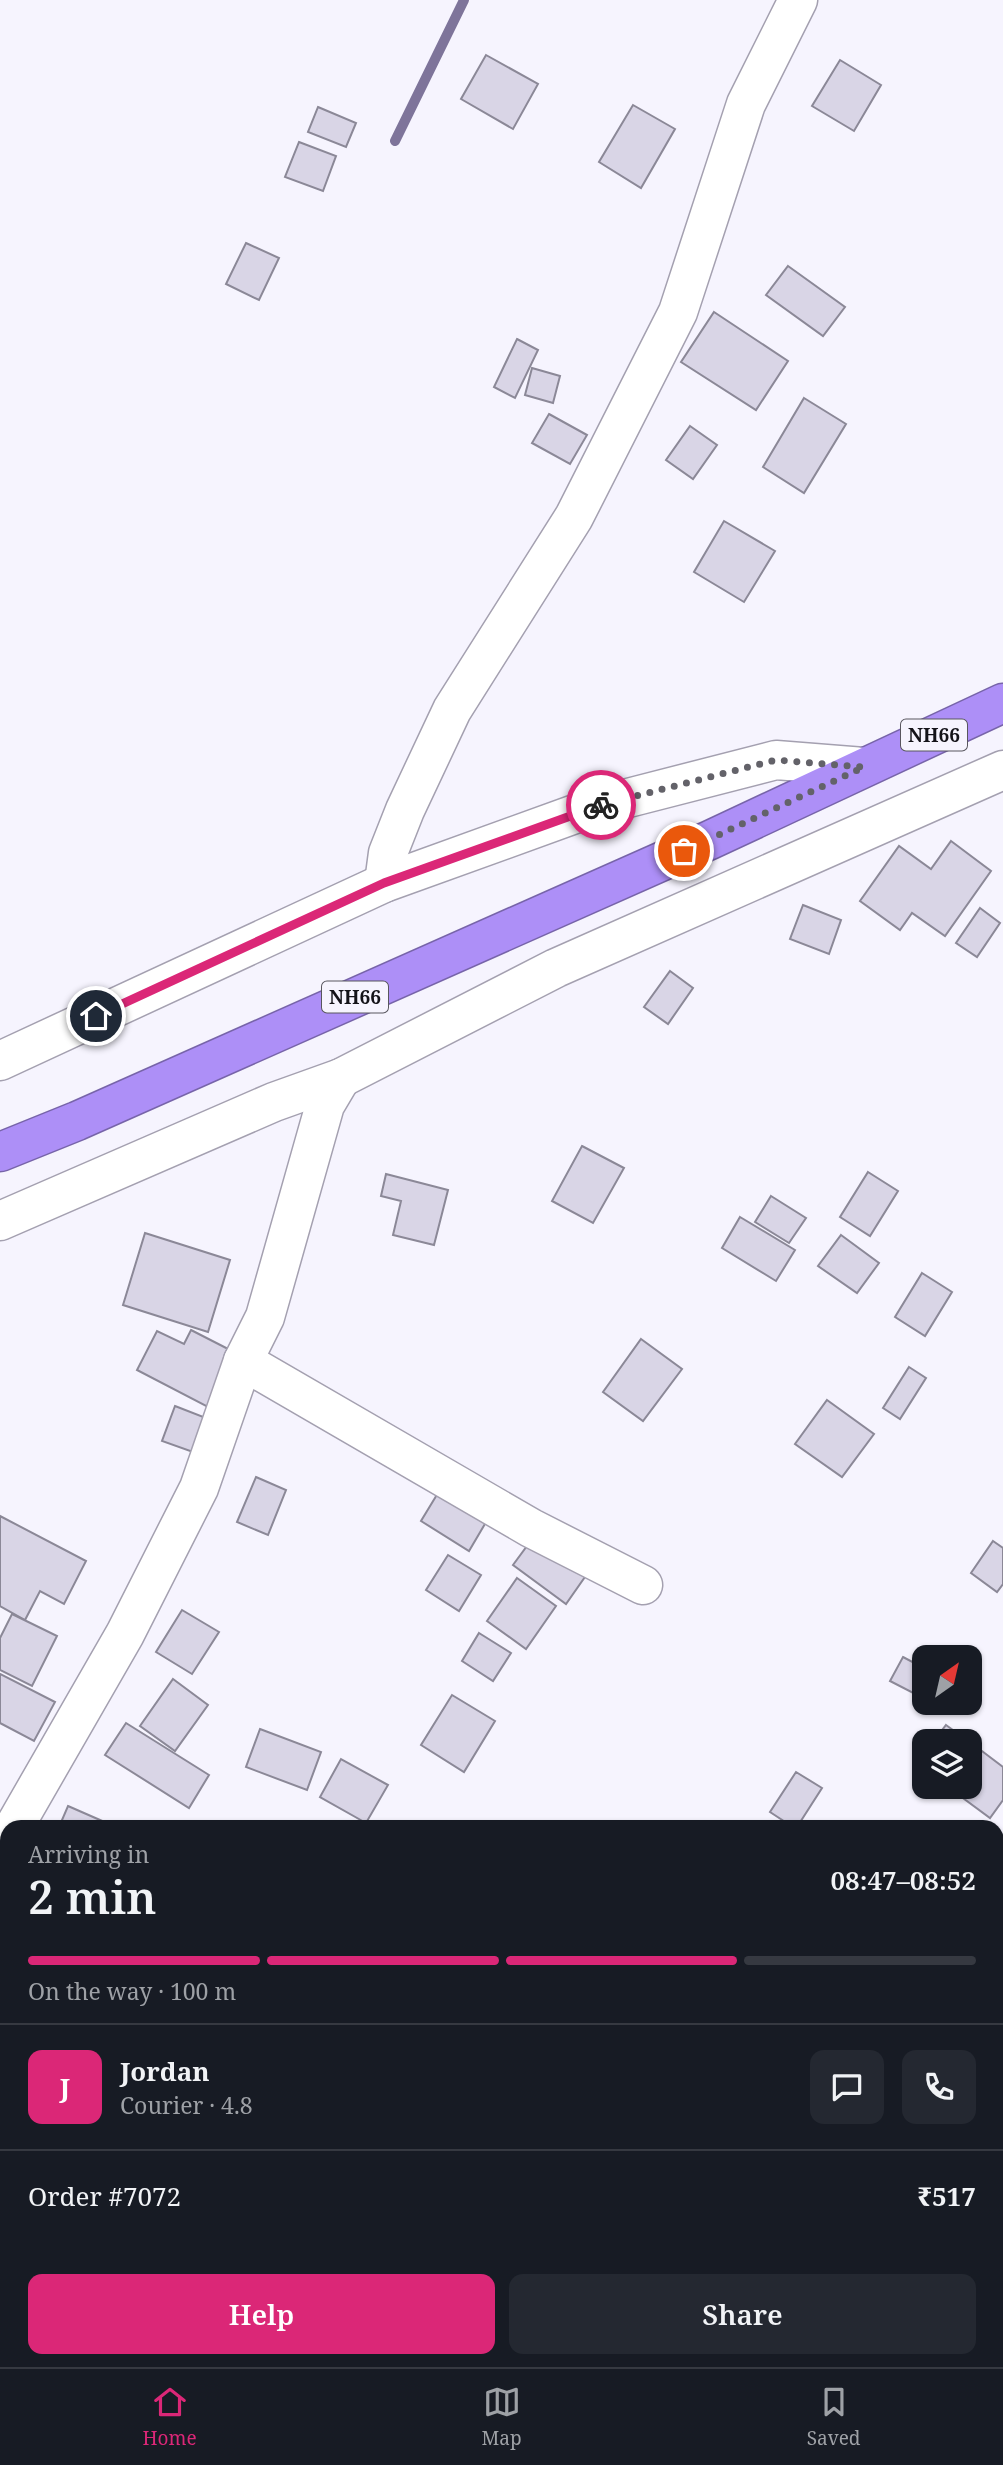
<!DOCTYPE html>
<meta charset="utf-8">
<style>
body{margin:0;font-family:"Noto Serif",serif;background:#242831;color:#f1f3f6;height:100vh;display:flex;flex-direction:column;font-size:26px;white-space:nowrap}
*{box-sizing:border-box;margin:0}
p{font-size:23px;color:#9ea1a6}
.icon{flex:none;width:38px;height:38px;fill:none;stroke:currentColor;stroke-width:2;stroke-linecap:round;stroke-linejoin:round}
.map{position:relative;flex:1;overflow:hidden}
.panel{position:absolute;left:0px;top:1820px;width:1004px;height:548px;display:flex;flex-direction:column;background:#171b24;border-radius:21px 21px 0 0;box-shadow:0 2px 5px #0004}
.panel>*{flex:none}
.needle{width:46px;rotate:34deg}
.tools{position:absolute;left:912px;top:1645px;display:grid;gap:14px}
.tools a{display:grid;place-items:center;width:70px;height:70px;border-radius:14px;background:#171b24;box-shadow:0 2px 5px #0004;font-size:35px}
.pin{position:absolute;display:grid;place-items:center;width:60px;height:60px;color:#fff;margin:-30px;border:4px solid #fff;border-radius:50%;box-shadow:0 2px 7px #0007}
.courier{position:absolute;display:grid;place-items:center;width:70px;height:70px;margin:-35px;border:5px solid #db2777;border-radius:50%;background:#fff;color:#222;box-shadow:0 2px 9px #0007}
.headline em{font-style:normal;font-weight:600}
.headline div{display:flex;flex-direction:column-reverse}
.headline{display:flex;align-items:center;justify-content:space-between;height:119px;padding:0 28px}
h1{font-size:46px;font-weight:600;line-height:52px}
.bar{display:grid;grid-template-columns:repeat(4,1fr);gap:10px 7px;align-content:center;height:84px;padding:0 28px}
.bar i{height:9px;border-radius:5px;background:#363941}
.bar .selected{background:#db2777}
.bar p{grid-column:span 4}
.line{display:flex;align-items:center;gap:18px;padding:0 28px;border-top:2px solid #363941}
.line div{flex:1}
.round{display:grid;place-items:center;flex:none;width:74px;height:74px;border-radius:14px;background:#242831}
.action{display:flex;gap:14px;margin-top:auto;padding:14px 28px}
.action a{flex:1;height:80px;border-radius:14px;background:#db2777;color:#fff;font-size:28px;font-weight:600;line-height:80px;text-align:center}
.action a+a{background:#242831;color:#f1f3f6}
.tab-bar{display:flex;justify-content:space-around;align-items:center;height:98px;border-top:2px solid #363941;background:#171b24;font-size:19px;color:#9ea1a6}
.tab-bar a{display:grid;justify-items:center;gap:4px}
.tab-bar .selected{color:#db2777}
.map>svg:first-child{display:block}
.lines{fill:none;stroke-linecap:round;stroke-linejoin:round}
.stream{stroke:#7e749a;stroke-width:10}
.building{fill:#d9d5e6;stroke:#8b8897;stroke-width:2}
.minor-casing{stroke:#a4a0b0;stroke-width:41}
.highway-casing{stroke:#7764a9;stroke-width:41}
.minor{stroke:#fff;stroke-width:38}
.highway{stroke:#ad8ff7;stroke-width:38}
.done{stroke:#636269;stroke-width:7;stroke-dasharray:0 12.6}
.route{stroke:#db2777;stroke-width:9}
.labels{text-anchor:middle;stroke-width:7;stroke-linejoin:round;paint-order:stroke}
.shield{fill:#f6f4fe;stroke:#58565e;stroke-width:2}
.shield-label{font-size:19px;font-weight:bold;fill:#141319}
</style>
<div class="map">
<svg width="1003" height="2367" viewBox="0 0 1003 2367">
<rect width="100%" height="100%" fill="#f6f4fe"/>
<g class="lines">
<polyline class="stream" points="395,141 464,0"/>
</g>
<g class="building">
<polygon points="486,55 538,84 513,129 461,99"/>
<polygon points="840,60 881,85 854,131 812,106"/>
<polygon points="633,105 675,129 641,188 599,162"/>
<polygon points="318,107 356,123 346,147 308,132"/>
<polygon points="299,142 336,156 323,191 285,177"/>
<polygon points="246,243 279,258 259,300 226,284"/>
<polygon points="788,266 845,307 823,336 766,295"/>
<polygon points="714,312 788,361 756,410 681,362"/>
<polygon points="517,339 538,350 515,398 494,387"/>
<polygon points="532,368 560,376 553,403 525,395"/>
<polygon points="804,398 846,424 804,493 763,467"/>
<polygon points="549,414 587,435 570,464 532,443"/>
<polygon points="690,426 717,445 693,479 666,460"/>
<polygon points="724,521 775,551 744,602 694,572"/>
<polygon points="951,841 991,871 945,936 912,913 900,930 860,901 899,846 931,869"/>
<polygon points="803,905 841,920 829,954 790,939"/>
<polygon points="980,908 1000,923 977,957 956,943"/>
<polygon points="670,971 693,988 668,1024 644,1007"/>
<polygon points="582,1146 624,1168 593,1223 552,1201"/>
<polygon points="868,1172 898,1191 870,1236 840,1217"/>
<polygon points="386,1174 448,1190 434,1245 393,1235 401,1201 381,1196"/>
<polygon points="771,1196 806,1218 789,1243 755,1222"/>
<polygon points="740,1217 795,1250 776,1281 722,1248"/>
<polygon points="145,1233 230,1260 208,1332 123,1305"/>
<polygon points="841,1235 879,1263 857,1293 818,1266"/>
<polygon points="922,1273 952,1292 925,1336 895,1317"/>
<polygon points="191,1330 236,1353 208,1407 137,1370 157,1331 184,1344"/>
<polygon points="641,1339 682,1369 643,1421 603,1392"/>
<polygon points="909,1367 926,1378 900,1419 883,1408"/>
<polygon points="827,1400 874,1434 842,1477 795,1444"/>
<polygon points="175,1406 206,1418 193,1452 162,1441"/>
<polygon points="256,1477 286,1490 268,1535 237,1522"/>
<polygon points="444,1483 492,1512 469,1551 421,1521"/>
<polygon points="0,1516 86,1561 64,1604 40,1591 25,1620 0,1606"/>
<polygon points="549,1516 601,1554 566,1604 513,1565"/>
<polygon points="993,1541 1003,1548 1003,1584 997,1592 971,1573"/>
<polygon points="448,1555 481,1575 459,1611 426,1590"/>
<polygon points="517,1578 556,1606 526,1649 487,1621"/>
<polygon points="182,1610 219,1632 192,1674 156,1652"/>
<polygon points="12,1614 57,1636 32,1686 0,1670 0,1638"/>
<polygon points="479,1633 511,1653 493,1681 462,1661"/>
<polygon points="903,1657 924,1668 924,1693 921,1697 890,1681"/>
<polygon points="0,1674 55,1702 34,1741 0,1723"/>
<polygon points="173,1679 208,1705 175,1751 140,1726"/>
<polygon points="452,1695 495,1721 464,1772 421,1745"/>
<polygon points="126,1723 209,1775 189,1808 105,1755"/>
<polygon points="946,1725 968,1741 934,1741"/>
<polygon points="260,1729 321,1752 307,1790 246,1767"/>
<polygon points="970,1742 1003,1767 1003,1800 990,1818 948,1787 970,1787"/>
<polygon points="341,1759 388,1785 366,1823 320,1797"/>
<polygon points="796,1772 822,1788 797,1827 793,1827 770,1812"/>
<polygon points="68,1806 116,1827 59,1827"/>
<polygon points="0,2258 7,2262 7,2321 0,2318"/>
<polygon points="0,2342 7,2346 7,2361 11,2361 8,2367 0,2367"/>
<polygon points="42,2361 81,2361 79,2367 40,2367"/>
<polygon points="338,2361 395,2361 391,2367 334,2367"/>
<polygon points="726,2361 763,2361 759,2367 722,2367"/>
<polygon points="776,2361 804,2361 806,2362 802,2367 772,2367"/>
</g>
<g class="lines">
<defs>
<g id="minor">
<polyline points="384,883 388,853 405,810 452,710 574,517 678,312 746,104 798,0"/>
<polyline points="0,1061 384,883 597,806 776,760 864,767"/>
<polyline points="0,1221 274,1102 341,1078 556,968 1003,770"/>
<polyline points="243,1361 531,1528 643,1585"/>
<polyline points="14,1827 125,1634 199,1488 243,1361 265,1317 325,1105 341,1078"/>
<polyline points="0,1926 7,1929"/>
<polyline points="846,2361 857,2367"/>
<polyline points="677,2367 680,2361"/>
</g>
<polyline id="highway" points="0,1152 77,1121 710,840 1003,703"/>
</defs>
<use href="#minor" class="minor-casing"/>
<use href="#highway" class="highway-casing"/>
<use href="#minor" class="minor"/>
<use href="#highway" class="highway"/>
</g>
<g class="lines">
<polyline class="done" points="601,805 776,760 864,767 684,851"/>
<polyline class="route" points="96,1016 384,883 601,805"/>
</g>
<g class="labels">
<g class="shield">
<rect x="901" y="719.5" width="66" height="31" rx="5"/>
<rect x="322" y="981.5" width="66" height="31" rx="5"/>
</g>
<g class="shield-label">
<text x="934" y="742">NH66</text>
<text x="355" y="1004">NH66</text>
</g>
</g>
</svg>
<div class="tools">
<a><svg class="needle" viewBox="-14 -14 28 28"><path d="M0-13l5 13h-10z" fill="#e53935"/><path d="M0 13l5-13h-10z" fill="#9ea1a6"/></svg></a>
<a><svg class="icon" aria-label="layers" viewBox="0 0 24 24"><path d="M12 4l9 5-9 5-9-5zM3 14l9 5 9-5"/></svg></a>
</div>
<div class="pin" style="left:684px;top:851px;background:#ea580c"><svg class="icon" aria-label="bag" viewBox="0 0 24 24"><path d="M5 8h14l-1 12H6zM9 8a3 3 0 0 1 6 0"/></svg></div>
<div class="pin" style="left:96px;top:1016px;background:#1f2937"><svg class="icon" aria-label="home" viewBox="0 0 24 24"><path d="M3 11l9-7 9 7M6 9v11h12V9"/></svg></div>
<div class="courier" style="left:601px;top:805px"><svg class="icon" aria-label="bike" viewBox="0 0 24 24"><circle cx="6" cy="16" r="4"/><circle cx="18" cy="16" r="4"/><path d="M6 16l4-8h5l3 8M10 8l3 8H6M13 5h3"/></svg></div>
<section class="panel">
<div class="headline"><div><h1>2 min</h1><p>Arriving in</p></div><em>08:47–08:52</em></div>
<div class="bar"><i class="selected"></i><i class="selected"></i><i class="selected"></i><i></i><p>On the way · 100 m</p></div>
<div class="line" style="height:126px"><b class="round" style="background:#db2777;color:#fff">J</b><div><b>Jordan</b><p>Courier · 4.8</p></div><a class="round"><svg class="icon" aria-label="chat" viewBox="0 0 24 24"><path d="M4 5h16v11H9l-5 4z"/></svg></a><a class="round"><svg class="icon" aria-label="phone" viewBox="0 0 24 24"><path d="M5 4h4l2 5-3 2q2 4 5 5l2-3 5 2v4C11 20 4 13 5 4z"/></svg></a></div>
<div class="line" style="height:91px"><div>Order #7072</div><b>₹517</b></div>
<div class="action"><a>Help</a><a>Share</a></div>
</section>
</div>
<nav class="tab-bar">
<a class="selected"><svg class="icon" aria-label="home" viewBox="0 0 24 24"><path d="M3 11l9-7 9 7M6 9v11h12V9"/></svg>Home</a>
<a><svg class="icon" aria-label="map" viewBox="0 0 24 24"><path d="M3 6l6-2 6 2 6-2v14l-6 2-6-2-6 2zM9 4v14M15 6v14"/></svg>Map</a>
<a><svg class="icon" aria-label="saved" viewBox="0 0 24 24"><path d="M7 4h10v16l-5-4-5 4z"/></svg>Saved</a>
</nav>
